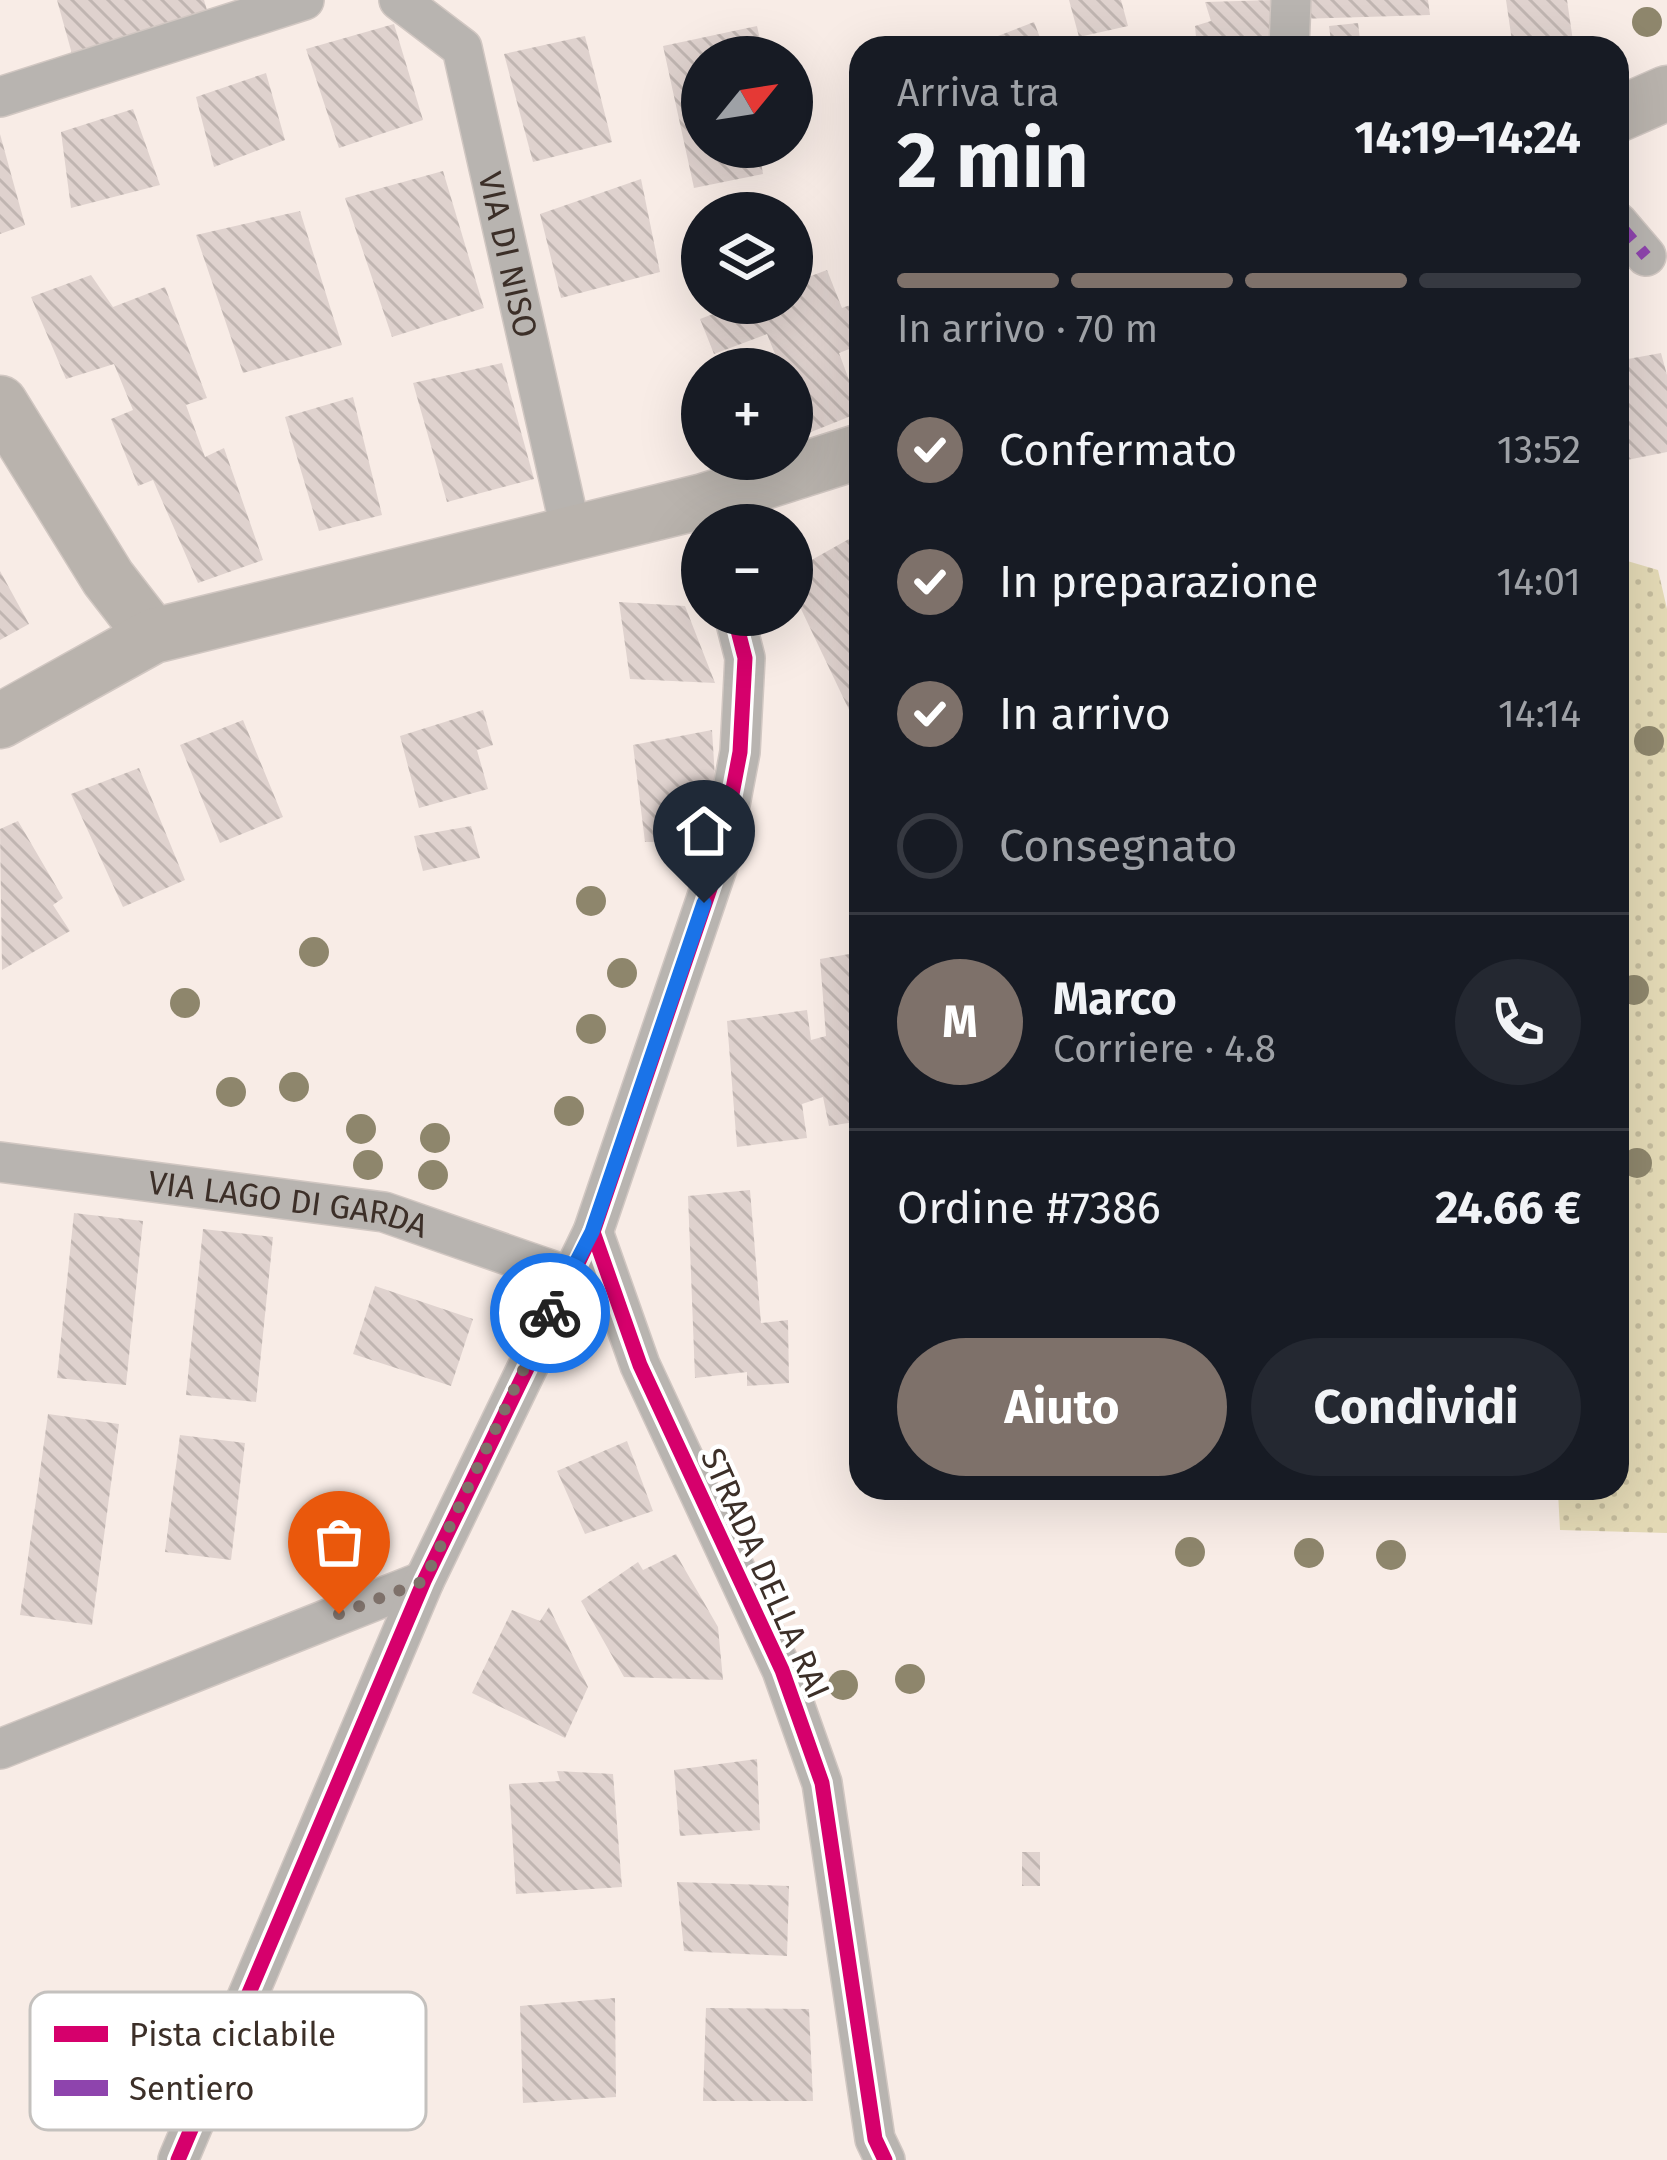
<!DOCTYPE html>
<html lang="it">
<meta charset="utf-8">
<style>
body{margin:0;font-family:"Fira Sans",sans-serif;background:#242831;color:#f1f3f6;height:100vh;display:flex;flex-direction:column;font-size:45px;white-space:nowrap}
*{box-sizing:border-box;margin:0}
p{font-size:39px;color:#9ea1a6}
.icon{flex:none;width:66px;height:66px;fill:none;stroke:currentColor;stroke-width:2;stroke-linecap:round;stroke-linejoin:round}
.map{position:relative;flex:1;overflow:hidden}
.drawer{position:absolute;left:849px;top:36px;width:780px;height:1464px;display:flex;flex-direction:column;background:#171b24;border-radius:36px;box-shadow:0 12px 48px #0002}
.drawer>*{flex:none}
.needle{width:78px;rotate:60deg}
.fabs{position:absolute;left:681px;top:36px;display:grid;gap:24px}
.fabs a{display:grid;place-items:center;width:132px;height:132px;border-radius:50%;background:#171b24;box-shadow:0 12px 48px #0002;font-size:60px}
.pin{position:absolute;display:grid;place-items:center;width:102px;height:102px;color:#fff;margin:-123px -51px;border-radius:50% 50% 50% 0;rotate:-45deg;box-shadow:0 0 12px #0007}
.pin .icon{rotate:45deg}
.courier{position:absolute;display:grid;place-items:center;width:120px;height:120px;margin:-60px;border:9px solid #1a73e8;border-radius:50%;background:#fff;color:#222;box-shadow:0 3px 15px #0007}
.overview em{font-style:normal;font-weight:700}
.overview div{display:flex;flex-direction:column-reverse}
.overview{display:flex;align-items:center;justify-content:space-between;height:204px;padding:0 48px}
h1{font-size:78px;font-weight:700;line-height:90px}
.bar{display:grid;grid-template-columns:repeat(4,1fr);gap:18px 12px;align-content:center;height:144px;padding:0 48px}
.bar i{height:15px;border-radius:9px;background:#363941}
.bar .selected{background:#7e716a}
.bar p{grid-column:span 4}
.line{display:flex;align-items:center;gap:30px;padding:0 48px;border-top:3px solid #363941}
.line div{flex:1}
.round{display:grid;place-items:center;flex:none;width:126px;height:126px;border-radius:63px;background:#242831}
ol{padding:0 48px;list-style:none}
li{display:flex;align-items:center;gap:36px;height:132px}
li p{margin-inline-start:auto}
li .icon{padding:12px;border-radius:50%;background:#7e716a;color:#fff;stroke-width:4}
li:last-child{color:#9ea1a6}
li i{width:66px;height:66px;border:6px solid #363941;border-radius:50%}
.button{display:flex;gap:24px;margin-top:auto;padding:24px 48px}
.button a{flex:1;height:138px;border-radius:72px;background:#7e716a;color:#fff;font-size:48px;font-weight:700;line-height:138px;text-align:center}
.button a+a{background:#242831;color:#f1f3f6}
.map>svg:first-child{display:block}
.grass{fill:url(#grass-dots)}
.building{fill:url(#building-back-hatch)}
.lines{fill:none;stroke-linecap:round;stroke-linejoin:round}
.street-casing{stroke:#d1c7c2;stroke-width:42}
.secondary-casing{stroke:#d1c7c2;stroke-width:57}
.street{stroke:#b8b4b0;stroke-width:39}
.secondary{stroke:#b9b3ad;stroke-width:54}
.quiet{stroke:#8e44ad;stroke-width:12;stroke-dasharray:24 12;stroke-linecap:butt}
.cycleway-casing{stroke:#fff;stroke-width:22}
.cycleway{stroke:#d6006c;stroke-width:15}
.tree{fill:#8e866c}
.done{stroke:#7e716a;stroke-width:12;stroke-dasharray:0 21.6}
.route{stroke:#1a73e8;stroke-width:15}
.labels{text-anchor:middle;stroke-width:9;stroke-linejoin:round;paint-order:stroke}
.street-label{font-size:33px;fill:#3c2f28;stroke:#fff}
.key{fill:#fff;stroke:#c4c1be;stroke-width:3}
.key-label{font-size:33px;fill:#3c2f28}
</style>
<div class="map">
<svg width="1667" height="2160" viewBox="0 0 1667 2160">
<defs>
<pattern id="grass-dots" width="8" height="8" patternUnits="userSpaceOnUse" patternTransform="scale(3)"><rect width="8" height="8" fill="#e3d9b5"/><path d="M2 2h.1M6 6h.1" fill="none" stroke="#c4bb9c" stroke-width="1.8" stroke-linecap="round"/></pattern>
<pattern id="building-back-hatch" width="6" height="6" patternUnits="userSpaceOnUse" patternTransform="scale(3)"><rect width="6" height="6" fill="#dfd2ce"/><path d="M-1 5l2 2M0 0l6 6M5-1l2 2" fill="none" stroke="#c0b5b1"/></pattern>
</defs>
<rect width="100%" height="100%" fill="#f8ece6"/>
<polygon class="grass" points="1617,558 1658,570 1667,609 1667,1533 1560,1530 1558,1492 1508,1497 1508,1488 1617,1488"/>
<g class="building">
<polygon points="57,0 204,0 209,17 72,54"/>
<polygon points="1069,0 1121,0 1128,26 1079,37"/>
<polygon points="1274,0 1278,48 1197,48 1195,26 1211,21 1205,2"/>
<polygon points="1300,0 1428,0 1430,15 1298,19"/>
<polygon points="1506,0 1567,0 1574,48 1513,48"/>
<polygon points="1034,22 1044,48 1001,48 998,36"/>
<polygon points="1358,23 1361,48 1332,48 1329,26"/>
<polygon points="394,24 423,120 339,148 306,49"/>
<polygon points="757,26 764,57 702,57 702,147 782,147 783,153 760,156 763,174 694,188 663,46"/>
<polygon points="585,36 612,142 533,162 504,54"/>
<polygon points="266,73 285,140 214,167 196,97"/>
<polygon points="133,109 160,185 71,208 61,132"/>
<polygon points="0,134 25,225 0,234"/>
<polygon points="443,171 484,308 392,337 345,198"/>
<polygon points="641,179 660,272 561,298 540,214"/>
<polygon points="300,211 342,345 243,373 196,235"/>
<polygon points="827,270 842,308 861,301 861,355 857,346 839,353 861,412 806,434 792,398 792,369 781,369 767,334 714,354 700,319 742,303 792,303 792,283"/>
<polygon points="91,275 113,307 165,287 207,398 186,405 205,457 224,448 263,560 198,583 153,480 138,486 111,419 133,410 114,364 66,379 31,297"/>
<polygon points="1661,353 1667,375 1667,452 1617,462 1617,361"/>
<polygon points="502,363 534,479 447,502 413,383"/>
<polygon points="353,397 382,515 319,531 285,417"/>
<polygon points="856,535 861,546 861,735 792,590 792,571"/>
<polygon points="0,571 29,624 0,640"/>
<polygon points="619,602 685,606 715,683 630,679"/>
<polygon points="483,710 493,745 477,750 488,789 419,808 400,736"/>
<polygon points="243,720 283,817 220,843 180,745"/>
<polygon points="712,730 718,825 689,830 686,842 645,842 633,745"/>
<polygon points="139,768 185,880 123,907 71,794"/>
<polygon points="18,821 63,898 53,905 70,931 2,970 0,829"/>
<polygon points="471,826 480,858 423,871 414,836"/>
<polygon points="861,952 861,1121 829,1126 823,1097 802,1104 807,1138 737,1147 727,1021 807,1010 811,1040 826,1036 820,959"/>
<polygon points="750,1190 761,1323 788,1320 789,1383 747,1386 747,1372 695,1378 688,1196"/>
<polygon points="74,1213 143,1221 126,1385 57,1378"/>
<polygon points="203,1229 273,1237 256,1402 186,1395"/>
<polygon points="375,1286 473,1319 451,1386 353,1354"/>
<polygon points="48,1414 119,1424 92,1625 20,1615"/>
<polygon points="180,1435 245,1443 231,1560 165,1552"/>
<polygon points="627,1441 653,1511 585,1534 557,1471"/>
<polygon points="676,1554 718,1627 723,1680 624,1677 581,1601 638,1562 643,1570"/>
<polygon points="549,1607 588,1687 565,1738 472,1693 512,1610 540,1621"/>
<polygon points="757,1759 760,1830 680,1836 674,1770"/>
<polygon points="557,1771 613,1774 622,1887 516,1894 509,1784 560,1781"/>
<rect x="1022" y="1852" width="18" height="34"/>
<polygon points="677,1882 789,1886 787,1956 684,1951"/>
<polygon points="615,1998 616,2097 523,2103 520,2006"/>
<polygon points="706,2008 809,2009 813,2101 703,2101"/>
</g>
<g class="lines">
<defs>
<g id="street">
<path id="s1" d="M399,0L462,48L572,536"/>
<polyline points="1289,48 1291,0"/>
<polyline points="0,97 304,0"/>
<polyline points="1617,222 1646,256"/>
<path id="s2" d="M0,1162L384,1212L568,1276"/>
<polyline points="593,1232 640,1365 782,1670 822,1783 875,2139 885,2160"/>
<polyline points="0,1749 424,1581"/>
<polyline points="178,2160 424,1581 593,1232 719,862 740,752 745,658 734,615"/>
</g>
<g id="secondary">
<polyline points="1617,115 1667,93"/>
<polyline points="0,403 108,578 153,636"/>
<polyline points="0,721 153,636 704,501 861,451"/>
</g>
</defs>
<use href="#street" class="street-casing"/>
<use href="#secondary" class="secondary-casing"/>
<use href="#street" class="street"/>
<use href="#secondary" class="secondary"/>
<polyline class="quiet" points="1617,222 1646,256"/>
<defs>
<g id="cycleway">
<polyline points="593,1232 640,1365 782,1670 822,1783 875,2139 885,2160"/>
<polyline points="178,2160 424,1581 593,1232 719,862 740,752 745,658 734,615"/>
</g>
</defs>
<use href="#cycleway" class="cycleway-casing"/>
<use href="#cycleway" class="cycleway"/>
</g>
<g class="tree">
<circle cx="1647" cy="22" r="15"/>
<circle cx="1649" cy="741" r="15"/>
<circle cx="591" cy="901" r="15"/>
<circle cx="314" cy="952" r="15"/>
<circle cx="622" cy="973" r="15"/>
<circle cx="1634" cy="990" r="15"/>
<circle cx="185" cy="1003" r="15"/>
<circle cx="591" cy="1029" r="15"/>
<circle cx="294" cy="1087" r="15"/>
<circle cx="231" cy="1092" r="15"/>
<circle cx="569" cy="1111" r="15"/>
<circle cx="361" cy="1129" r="15"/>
<circle cx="435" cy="1138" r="15"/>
<circle cx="1637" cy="1163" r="15"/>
<circle cx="368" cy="1165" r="15"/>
<circle cx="433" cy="1175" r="15"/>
<circle cx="1190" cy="1552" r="15"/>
<circle cx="1309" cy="1553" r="15"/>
<circle cx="1391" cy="1555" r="15"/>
<circle cx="910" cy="1679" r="15"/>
<circle cx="843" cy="1685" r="15"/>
</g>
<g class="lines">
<polyline class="done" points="339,1614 424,1581 550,1313"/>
<polyline class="route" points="550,1313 592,1232 704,903"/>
</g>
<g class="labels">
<g class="street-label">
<text dy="12" stroke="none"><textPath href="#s1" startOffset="291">VIA DI NISO</textPath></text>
<text dy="12" stroke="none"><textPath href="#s2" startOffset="291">VIA LAGO DI GARDA</textPath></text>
<text transform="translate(766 1573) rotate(66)" y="12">STRADA DELLA RAI</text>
</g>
</g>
<rect x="30" y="1992" width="396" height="138" rx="18" class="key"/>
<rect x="54" y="2026" width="54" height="16" fill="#d6006c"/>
<rect x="54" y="2080" width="54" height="16" fill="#8e44ad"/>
<g class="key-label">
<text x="129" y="2046">Pista ciclabile</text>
<text x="129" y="2100">Sentiero</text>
</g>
</svg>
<div class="fabs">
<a><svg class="needle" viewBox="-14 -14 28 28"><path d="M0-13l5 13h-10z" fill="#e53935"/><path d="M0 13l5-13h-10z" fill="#9ea1a6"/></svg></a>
<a><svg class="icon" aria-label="layers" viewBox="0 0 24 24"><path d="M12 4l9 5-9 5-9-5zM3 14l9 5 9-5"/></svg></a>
<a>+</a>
<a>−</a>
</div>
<div class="pin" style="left:339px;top:1614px;background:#ea580c"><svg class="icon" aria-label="bag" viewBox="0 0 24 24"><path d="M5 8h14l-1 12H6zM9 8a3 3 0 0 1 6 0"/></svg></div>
<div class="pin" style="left:704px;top:903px;background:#1f2937"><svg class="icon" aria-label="home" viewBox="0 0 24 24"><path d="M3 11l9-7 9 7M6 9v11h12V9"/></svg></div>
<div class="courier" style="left:550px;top:1313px"><svg class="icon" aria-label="bike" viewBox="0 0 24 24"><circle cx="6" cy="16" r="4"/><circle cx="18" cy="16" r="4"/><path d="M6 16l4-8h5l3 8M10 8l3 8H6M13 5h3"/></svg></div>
<section class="drawer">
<div class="overview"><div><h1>2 min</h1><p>Arriva tra</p></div><em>14:19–14:24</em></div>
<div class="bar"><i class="selected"></i><i class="selected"></i><i class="selected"></i><i></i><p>In arrivo · 70 m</p></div>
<ol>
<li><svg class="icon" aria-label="check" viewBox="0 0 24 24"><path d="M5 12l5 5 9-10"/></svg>Confermato<p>13:52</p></li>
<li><svg class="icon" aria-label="check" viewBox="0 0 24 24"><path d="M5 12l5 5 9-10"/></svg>In preparazione<p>14:01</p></li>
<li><svg class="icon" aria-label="check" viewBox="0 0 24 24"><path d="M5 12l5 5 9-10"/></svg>In arrivo<p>14:14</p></li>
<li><i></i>Consegnato</li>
</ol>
<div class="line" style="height:216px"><b class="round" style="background:#7e716a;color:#fff">M</b><div><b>Marco</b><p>Corriere · 4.8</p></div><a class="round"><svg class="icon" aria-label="phone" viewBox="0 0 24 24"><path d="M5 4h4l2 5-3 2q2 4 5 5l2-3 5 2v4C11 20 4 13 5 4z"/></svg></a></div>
<div class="line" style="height:156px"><div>Ordine #7386</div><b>24.66 €</b></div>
<div class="button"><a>Aiuto</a><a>Condividi</a></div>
</section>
</div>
